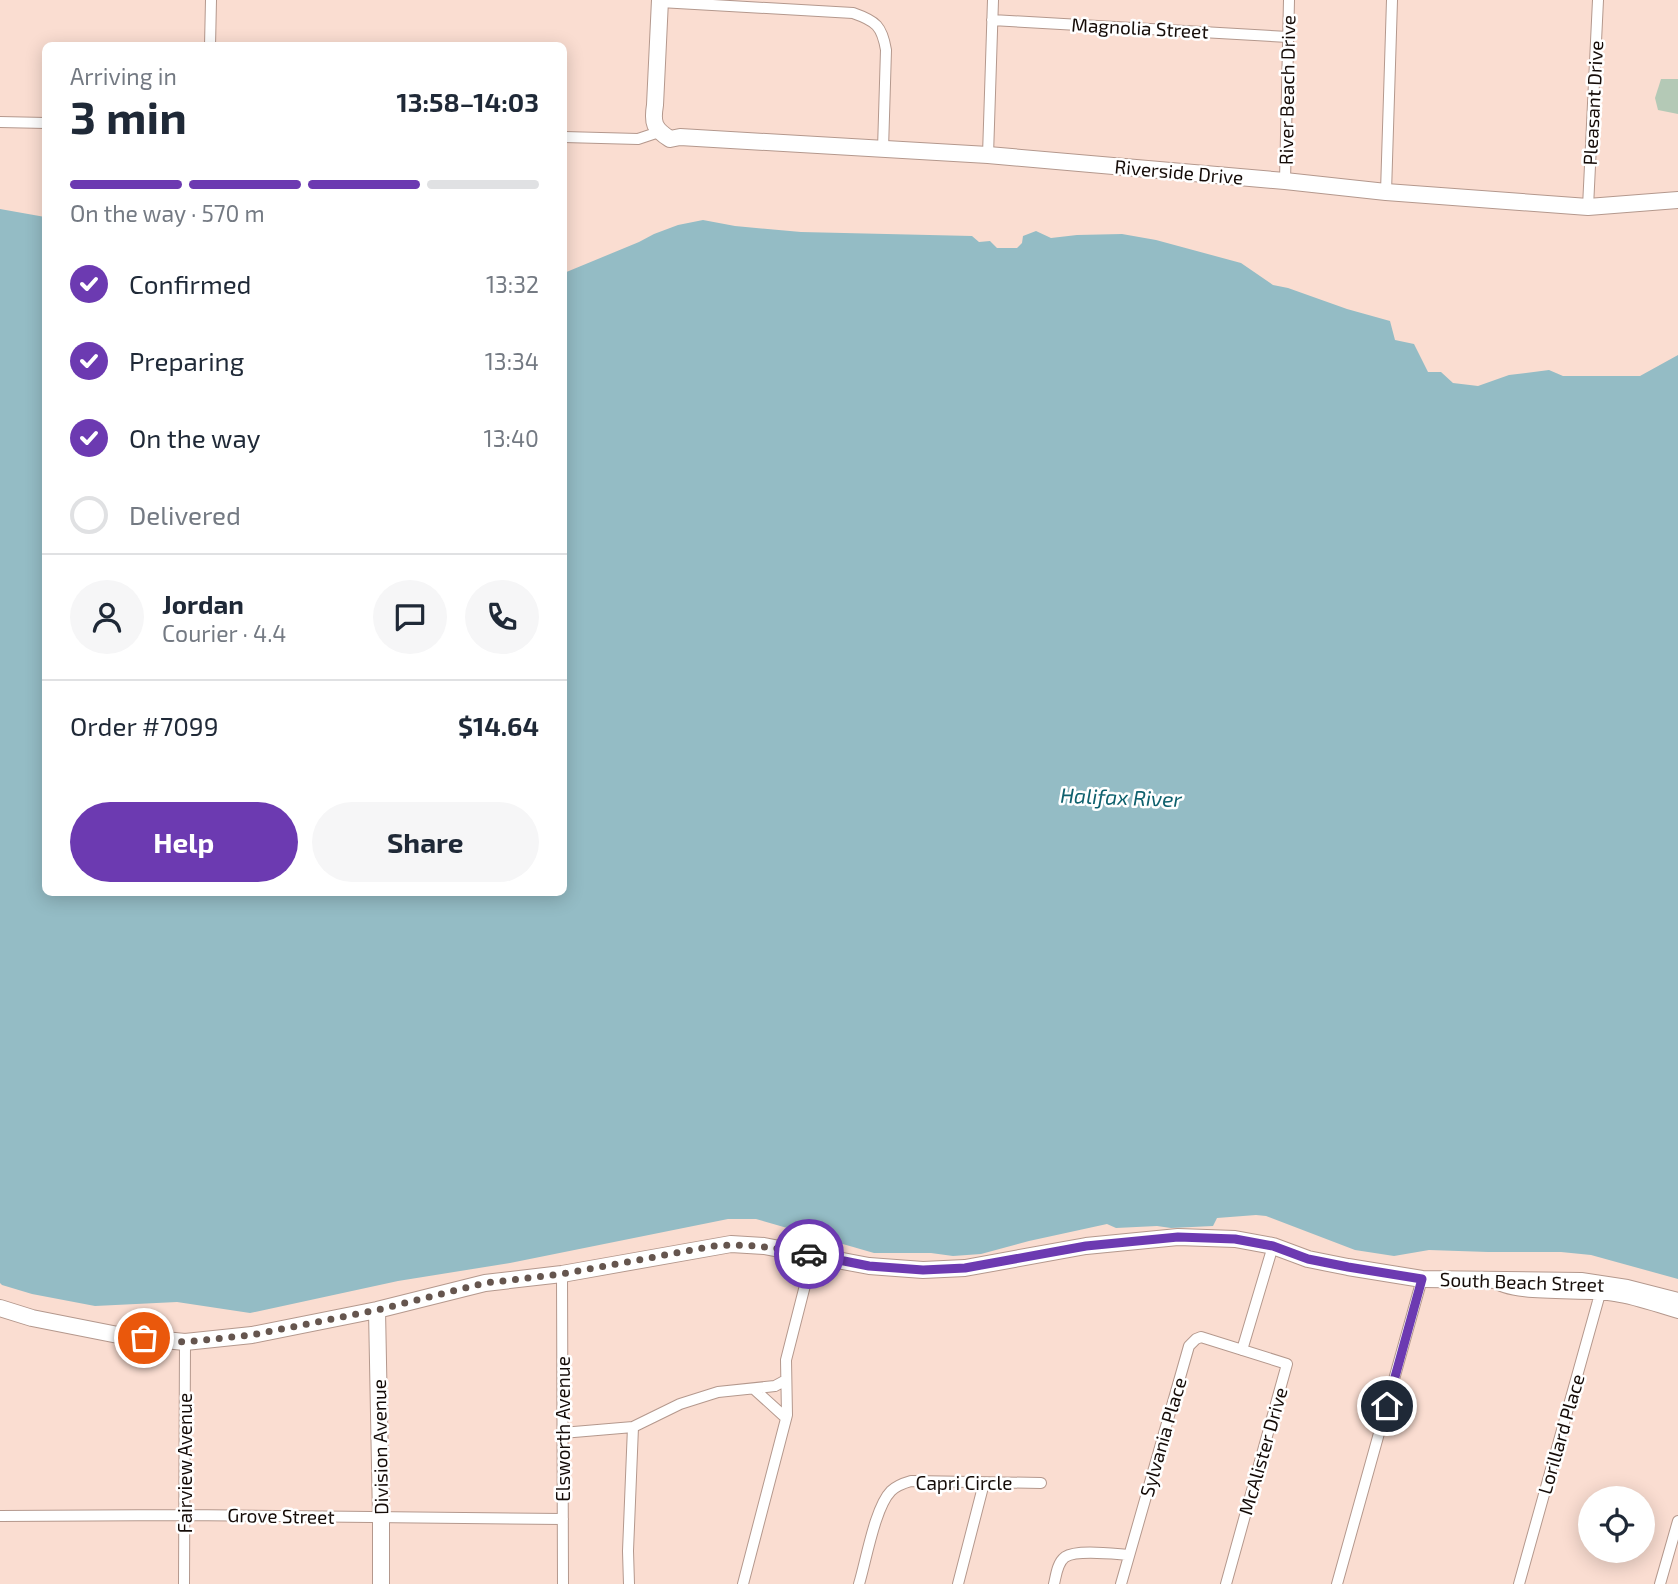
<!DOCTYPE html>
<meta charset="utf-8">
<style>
body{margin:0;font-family:"Exo 2",sans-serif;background:#f6f6f7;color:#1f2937;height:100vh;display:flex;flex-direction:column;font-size:26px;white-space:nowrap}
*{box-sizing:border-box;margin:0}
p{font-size:23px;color:#747a83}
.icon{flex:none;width:38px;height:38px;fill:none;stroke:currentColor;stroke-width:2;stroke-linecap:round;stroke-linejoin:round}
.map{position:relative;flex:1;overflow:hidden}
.sheet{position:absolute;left:42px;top:42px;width:525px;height:854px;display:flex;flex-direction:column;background:#fff;border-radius:10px;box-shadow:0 4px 18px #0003}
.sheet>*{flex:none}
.buttons{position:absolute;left:1578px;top:1486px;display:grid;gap:14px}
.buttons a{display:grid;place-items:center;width:77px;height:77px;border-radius:50%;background:#fff;box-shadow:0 4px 18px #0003;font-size:35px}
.pin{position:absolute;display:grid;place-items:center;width:60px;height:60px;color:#fff;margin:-30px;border:4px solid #fff;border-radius:50%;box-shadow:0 2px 7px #0007}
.courier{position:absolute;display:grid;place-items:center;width:70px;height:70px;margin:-35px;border:5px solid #6c3ab1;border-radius:50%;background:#fff;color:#222;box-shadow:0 2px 9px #0007}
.overview em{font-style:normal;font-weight:700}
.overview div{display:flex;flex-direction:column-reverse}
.overview{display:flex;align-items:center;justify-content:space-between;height:119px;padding:0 28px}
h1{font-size:46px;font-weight:700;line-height:52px}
.bar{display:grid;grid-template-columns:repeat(4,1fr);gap:10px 7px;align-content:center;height:84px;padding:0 28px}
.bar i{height:9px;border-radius:5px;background:#e0e1e3}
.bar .active{background:#6c3ab1}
.bar p{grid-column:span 4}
.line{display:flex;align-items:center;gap:18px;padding:0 28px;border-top:2px solid #e0e1e3}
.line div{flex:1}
.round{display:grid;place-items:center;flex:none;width:74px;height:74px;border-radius:37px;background:#f6f6f7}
ol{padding:0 28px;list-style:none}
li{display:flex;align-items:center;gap:21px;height:77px}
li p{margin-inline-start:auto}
li .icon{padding:7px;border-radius:50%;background:#6c3ab1;color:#fff;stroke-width:4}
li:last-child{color:#747a83}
li i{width:38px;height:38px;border:4px solid #e0e1e3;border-radius:50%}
.cta{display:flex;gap:14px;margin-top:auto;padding:14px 28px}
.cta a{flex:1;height:80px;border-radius:42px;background:#6c3ab1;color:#fff;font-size:28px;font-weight:700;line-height:80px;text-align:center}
.cta a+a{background:#f6f6f7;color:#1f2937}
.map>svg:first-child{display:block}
.green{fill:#b4c9b6}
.water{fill:#94bcc5}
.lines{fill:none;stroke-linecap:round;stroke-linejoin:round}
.street-casing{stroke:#b4988d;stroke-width:12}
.secondary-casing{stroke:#b4988d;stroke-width:18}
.street{stroke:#fff;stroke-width:10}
.secondary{stroke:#fff;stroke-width:16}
.done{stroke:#65554e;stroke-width:7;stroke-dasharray:0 12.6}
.route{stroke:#6c3ab1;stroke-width:9}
.labels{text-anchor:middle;stroke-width:5;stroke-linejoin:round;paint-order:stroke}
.street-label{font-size:19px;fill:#150c08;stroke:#fff}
.water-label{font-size:21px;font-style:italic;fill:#0e606d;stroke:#fff}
</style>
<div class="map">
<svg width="1678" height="1584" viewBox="0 0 1678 1584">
<rect width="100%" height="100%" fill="#faddd1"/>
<path class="green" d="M1661,79H1678V114L1658,110L1655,98Z"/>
<path class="water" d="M0,209L45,217L46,892H564V273L639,242L654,234L678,225L703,220L735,226L801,232L972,236L979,242L990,241L997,248H1017L1022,243L1023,236L1036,231L1051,238L1077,235L1122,234L1156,240L1241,263L1273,285L1288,288L1347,309L1390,321L1395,340L1414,344L1428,372H1441L1453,383L1478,386L1509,375L1549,370L1563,376H1640L1678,355V1279L1591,1255L1561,1252H1488L1429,1250L1394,1256L1355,1250L1266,1216L1256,1215L1217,1218L1213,1226L1171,1228L1157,1226L1116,1228L1107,1224L1029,1241L981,1254L953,1256L931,1253H874L756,1219H728L510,1263L398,1281L250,1313L177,1302L95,1306L32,1294L2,1285L0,1283Z"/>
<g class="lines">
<defs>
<path id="street" d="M660,2L853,13C876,21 882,26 886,50L883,149
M992,20L1288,37
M210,46L211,0
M0,122L46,123
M564,137L638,139L659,132
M988,155L993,0
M1285,181L1289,0
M1386,192L1392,0
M1588,207L1598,0
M562,1274L563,1584
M1492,1281C1514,1299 1584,1290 1615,1296C1636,1299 1657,1307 1678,1313
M1242,1350L1273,1246
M754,1389L786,1418
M562,1433L633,1427L680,1404L718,1392L775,1386L786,1380
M0,1516L184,1515L563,1519
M184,1584L185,1342
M629,1584L628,1551L633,1427
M743,1584L787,1415L786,1360L813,1254
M859,1584C866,1561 875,1507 891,1491C896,1486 904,1483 911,1481L1041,1483
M958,1584L984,1483
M1054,1584C1056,1576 1057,1563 1065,1557C1077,1549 1114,1554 1129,1555
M1121,1584L1189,1346L1196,1339L1201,1337L1287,1364L1226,1584
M1337,1584L1422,1279
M1519,1584L1603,1283
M1660,1584L1678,1521"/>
<path id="secondary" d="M660,0L655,105C652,123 654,129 670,139L680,137L988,155L1285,181L1386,192L1588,207L1678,200
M0,1308L32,1318L123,1336L185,1342L252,1335L377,1310L485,1283L562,1274L731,1244L764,1246L869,1266L923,1270L965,1268L1086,1246L1178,1237L1235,1239L1273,1246L1308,1259L1348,1267L1422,1279L1581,1281L1627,1288L1678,1301
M377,1310L381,1518V1584"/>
</defs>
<use href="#street" class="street-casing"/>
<use href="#secondary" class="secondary-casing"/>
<use href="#street" class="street"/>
<use href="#secondary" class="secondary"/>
</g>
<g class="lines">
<path class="done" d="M144,1338L185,1342L252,1335L377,1310L485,1283L562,1274L714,1246C746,1243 777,1248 809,1254"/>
<path class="route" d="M809,1254L869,1266L923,1270L965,1268L1086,1246L1178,1237L1235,1239L1273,1246L1308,1259L1348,1267L1422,1279L1387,1406"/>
</g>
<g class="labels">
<g class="street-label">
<text transform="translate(1140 28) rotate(3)" y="7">Magnolia Street</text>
<text transform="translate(1287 90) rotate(-89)" y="7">River Beach Drive</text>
<text transform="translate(1593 103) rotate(-87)" y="7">Pleasant Drive</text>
<text transform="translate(1179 172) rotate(5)" y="7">Riverside Drive</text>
<text transform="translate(1522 1282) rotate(2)" y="7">South Beach Street</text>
<text transform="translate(563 1429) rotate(-90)" y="7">Elsworth Avenue</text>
<text transform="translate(1561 1434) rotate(-74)" y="7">Lorillard Place</text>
<text transform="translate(1163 1437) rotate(-74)" y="7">Sylvania Place</text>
<text transform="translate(380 1447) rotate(-91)" y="7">Division Avenue</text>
<text transform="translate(1263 1451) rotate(-74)" y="7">McAlister Drive</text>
<text transform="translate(185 1463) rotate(-90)" y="7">Fairview Avenue</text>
<text x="964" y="1490">Capri Circle</text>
<text transform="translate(281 1516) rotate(1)" y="7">Grove Street</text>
</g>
<g class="water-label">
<text transform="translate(1121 798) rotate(2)" y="7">Halifax River</text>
</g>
</g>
</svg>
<div class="buttons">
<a><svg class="icon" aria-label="locate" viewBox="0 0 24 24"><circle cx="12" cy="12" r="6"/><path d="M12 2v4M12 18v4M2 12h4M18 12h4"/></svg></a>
</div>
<div class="pin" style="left:144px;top:1338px;background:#ea580c"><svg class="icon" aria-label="bag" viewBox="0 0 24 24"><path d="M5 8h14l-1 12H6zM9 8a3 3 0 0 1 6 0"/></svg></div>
<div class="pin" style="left:1387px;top:1406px;background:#1f2937"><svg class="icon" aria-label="home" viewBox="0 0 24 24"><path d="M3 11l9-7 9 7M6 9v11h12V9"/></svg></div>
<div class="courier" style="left:809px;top:1254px"><svg class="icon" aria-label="car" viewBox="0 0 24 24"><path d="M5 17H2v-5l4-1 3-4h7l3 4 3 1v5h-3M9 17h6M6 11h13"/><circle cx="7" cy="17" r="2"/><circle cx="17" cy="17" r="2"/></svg></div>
<section class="sheet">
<div class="overview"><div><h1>3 min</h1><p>Arriving in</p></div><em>13:58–14:03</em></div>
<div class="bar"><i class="active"></i><i class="active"></i><i class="active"></i><i></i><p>On the way · 570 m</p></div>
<ol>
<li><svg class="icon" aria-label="check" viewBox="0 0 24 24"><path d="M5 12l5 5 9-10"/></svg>Confirmed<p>13:32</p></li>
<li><svg class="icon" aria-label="check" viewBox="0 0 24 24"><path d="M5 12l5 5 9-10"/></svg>Preparing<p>13:34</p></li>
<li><svg class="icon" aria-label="check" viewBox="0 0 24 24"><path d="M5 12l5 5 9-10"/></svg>On the way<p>13:40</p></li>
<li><i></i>Delivered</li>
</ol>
<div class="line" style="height:126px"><a class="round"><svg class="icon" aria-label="person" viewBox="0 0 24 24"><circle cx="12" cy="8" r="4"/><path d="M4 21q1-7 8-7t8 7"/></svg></a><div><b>Jordan</b><p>Courier · 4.4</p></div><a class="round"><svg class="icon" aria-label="chat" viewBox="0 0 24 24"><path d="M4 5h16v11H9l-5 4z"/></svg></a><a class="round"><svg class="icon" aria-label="phone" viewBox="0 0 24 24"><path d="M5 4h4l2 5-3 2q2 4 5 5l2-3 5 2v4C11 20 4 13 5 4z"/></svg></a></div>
<div class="line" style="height:91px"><div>Order #7099</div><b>$14.64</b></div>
<div class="cta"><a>Help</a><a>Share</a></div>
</section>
</div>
